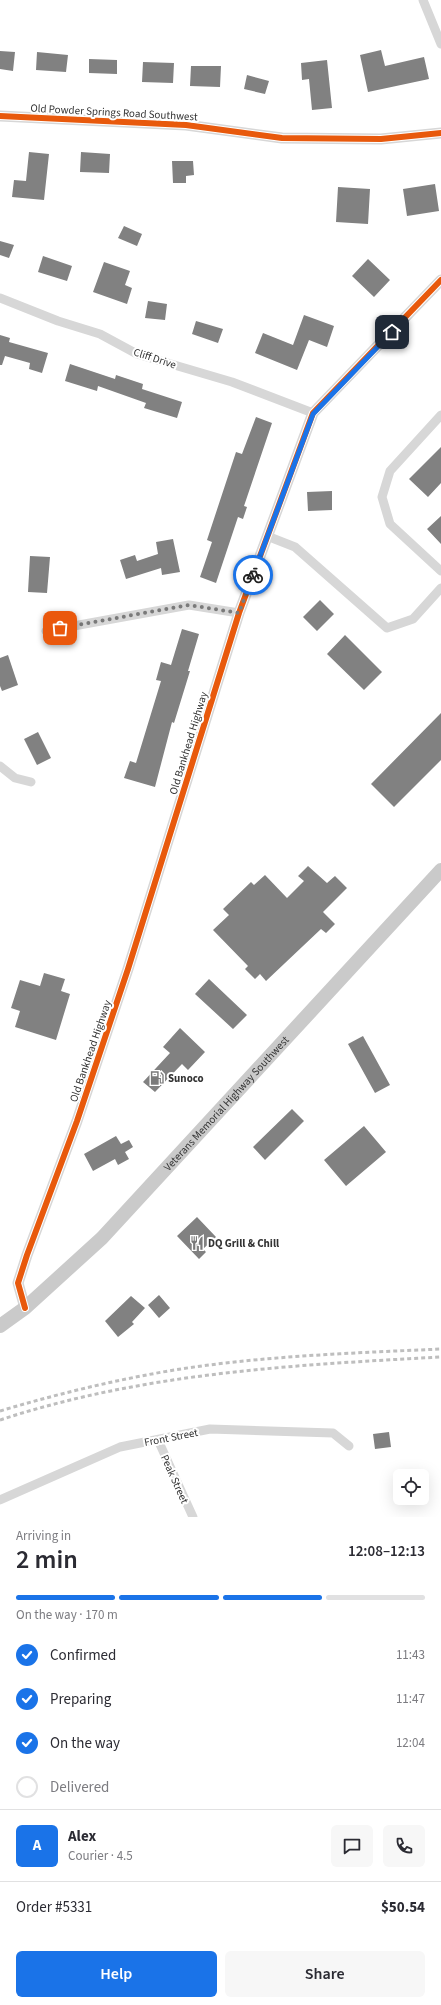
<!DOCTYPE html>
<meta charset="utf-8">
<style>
body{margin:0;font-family:"Source Sans 3",sans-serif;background:#f7f7f7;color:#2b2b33;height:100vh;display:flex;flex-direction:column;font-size:15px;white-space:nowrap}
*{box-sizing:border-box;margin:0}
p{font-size:13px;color:#7c7c81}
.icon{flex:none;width:22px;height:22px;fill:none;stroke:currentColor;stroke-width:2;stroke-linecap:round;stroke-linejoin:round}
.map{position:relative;height:1517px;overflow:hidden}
.panel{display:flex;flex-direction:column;background:#fff;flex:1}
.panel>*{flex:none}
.buttons{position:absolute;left:393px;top:1469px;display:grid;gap:8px}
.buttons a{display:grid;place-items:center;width:36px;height:36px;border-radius:6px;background:#fff;box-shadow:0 4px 16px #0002;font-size:20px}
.pin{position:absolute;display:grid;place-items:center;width:34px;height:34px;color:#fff;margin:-17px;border-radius:8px;box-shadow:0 2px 6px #0006}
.courier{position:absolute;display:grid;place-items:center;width:40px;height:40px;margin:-20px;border:3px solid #1a73e8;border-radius:50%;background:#fff;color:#222;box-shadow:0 1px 5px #0007}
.head em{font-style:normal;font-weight:600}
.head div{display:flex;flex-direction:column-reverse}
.head{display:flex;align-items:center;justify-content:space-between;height:68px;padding:0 16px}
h1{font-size:26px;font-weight:600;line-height:30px}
.bar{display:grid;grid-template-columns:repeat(4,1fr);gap:6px 4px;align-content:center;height:48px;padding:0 16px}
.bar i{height:5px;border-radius:3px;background:#e1e1e2}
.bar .on{background:#1a73e8}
.bar p{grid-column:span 4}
.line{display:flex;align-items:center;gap:10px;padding:0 16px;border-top:1px solid #e1e1e2}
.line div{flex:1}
.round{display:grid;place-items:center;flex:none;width:42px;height:42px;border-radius:6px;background:#f7f7f7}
ol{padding:0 16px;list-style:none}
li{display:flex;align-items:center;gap:12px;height:44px}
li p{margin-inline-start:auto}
li .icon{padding:4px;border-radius:50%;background:#1a73e8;color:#fff;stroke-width:4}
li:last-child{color:#7c7c81}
li i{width:22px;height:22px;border:2px solid #e1e1e2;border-radius:50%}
.action{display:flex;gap:8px;margin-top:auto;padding:8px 16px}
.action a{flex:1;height:46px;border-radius:6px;background:#1a73e8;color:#fff;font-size:16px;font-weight:600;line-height:46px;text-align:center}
.action a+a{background:#f7f7f7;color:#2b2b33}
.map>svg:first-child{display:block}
.building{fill:#818181}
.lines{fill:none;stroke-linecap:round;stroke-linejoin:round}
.minor{stroke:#d7d7d7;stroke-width:9}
.tertiary{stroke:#d7d7d7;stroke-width:11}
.primary{stroke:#cacaca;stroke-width:14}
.rail{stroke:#bebebe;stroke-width:3;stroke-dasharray:4 3;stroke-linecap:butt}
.cycleway-casing{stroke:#fff;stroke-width:8}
.cycleway{stroke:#e8590c;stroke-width:6}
.done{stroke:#7a7a7a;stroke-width:4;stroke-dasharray:0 7.2}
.route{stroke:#1a73e8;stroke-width:5}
.labels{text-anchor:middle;stroke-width:4;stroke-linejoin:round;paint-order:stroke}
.street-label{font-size:11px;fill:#333;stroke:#fff}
.poi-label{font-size:11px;font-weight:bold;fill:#333;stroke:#fff;text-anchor:start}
</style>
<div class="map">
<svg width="441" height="1517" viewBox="0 0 441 1517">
<rect width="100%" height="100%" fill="#fff"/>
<path class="building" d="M381,50L385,66L424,57L429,79L368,92L360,55Z
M0,51L15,52L13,71L0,69Z
M37,52L68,55L66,72L36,70Z
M89,59L117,60V74L89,73Z
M327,60L332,108L312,110L309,79L302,80L301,63Z
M143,62L174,63L173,83L142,82Z
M191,66H221L220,87L190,86Z
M247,75L269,81L265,94L244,89Z
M29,152L49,154L44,200L12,197L14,180L26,181Z
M81,152L110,154L109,173L80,172Z
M172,161H193L194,175L186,176V183H173Z
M435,184L439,211L407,216L403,189Z
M338,187L370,189L368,224L336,222Z
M124,226L142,234L137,246L118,238Z
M0,241L14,245L9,258L0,255Z
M43,256L72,266L67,281L38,272Z
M368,259L390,280L374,297L352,276Z
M104,262L130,271L125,285L132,288L127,304L93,292Z
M148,301L167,304L165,320L145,318Z
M304,315L334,326L327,347L309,340L297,370L255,353L263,333L293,345Z
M196,321L223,329L218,343L192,334Z
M0,335L10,338L9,342L48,353L42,373L29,369L30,363L5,356L2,365H0Z
M70,364L115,379L116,375L143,384L142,389L182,402L177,418L144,408L146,403L98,386L97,391L65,381Z
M256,417L272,423L244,506L247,507L243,519L238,517L216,583L200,577L212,542L207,540L236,452L242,454Z
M441,447V483L428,497L409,479Z
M332,491V510L308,511L307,492Z
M441,516V544L427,529Z
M173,539L180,572L162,575L161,568L126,579L120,560L135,555L137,561L158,554L156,542Z
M30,556L50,557L47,593L28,592Z
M320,600L334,614L317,631L303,617Z
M182,629L199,634L188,671H190L174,723L172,722L155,787L124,778L130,761L136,763L161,681L156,680L161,662L171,665Z
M345,635L382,672L364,690L327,654Z
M8,655L18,685L2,691L0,686V658Z
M441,713V760L394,807L371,784Z
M38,732L51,758L37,765L24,739Z
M308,866L327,883L335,876L347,888L323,912L335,924L326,933L321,929L266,981L260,974L255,979L245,969L248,966L213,930L229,915L223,909L251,882L254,885L265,875L287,898L304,881L298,876Z
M44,973L65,979L61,991L70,994L56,1040L15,1027L20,1011L11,1008L20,980L40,986Z
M209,979L247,1015L233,1029L195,994Z
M180,1028L205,1052L188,1070L182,1064L155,1092L143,1082L170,1053L163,1047Z
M363,1036L390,1085L375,1093L348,1044Z
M292,1109L304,1121L265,1160L253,1147Z
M364,1126L386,1152L346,1186L324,1160Z
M116,1136L121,1144L129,1140L133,1147L125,1152L129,1159L118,1165L115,1159L93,1171L84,1154Z
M197,1217L216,1237L203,1249L206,1252L199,1259L177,1236Z
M159,1295L170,1308L159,1318L148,1305Z
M131,1296L145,1308L132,1322L134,1324L118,1337L105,1321Z
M389,1432L391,1447L375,1449L373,1434Z"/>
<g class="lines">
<path class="minor" d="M423,0L441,44
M0,298L58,321L100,334L137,354L232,382L313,413
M441,415L390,471L382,497L390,524L441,571
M267,536L295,547L387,628L413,619L441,588
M46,631L189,605L239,613
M0,766L15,778L31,782
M158,1440L193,1517
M0,1500L120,1447L210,1429L333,1433L349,1446"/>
<path class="tertiary" d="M0,116L186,125L282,138L381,139L441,133
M25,1308L18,1283L27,1255L77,1121L128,969L239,613L313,413L441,280"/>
<path class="primary" id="s1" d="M0,1326L25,1308L102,1238L441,870"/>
<path class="rail" d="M0,1411C57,1394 115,1380 174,1370C262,1356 352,1353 441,1349
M0,1420C143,1373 292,1365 441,1357"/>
<defs>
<path id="cycleway" d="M0,116L186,125L282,138L381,139L441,133
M25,1308L18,1283L27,1255L77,1121L128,969L239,613L313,413L441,280"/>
</defs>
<use href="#cycleway" class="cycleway-casing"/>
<use href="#cycleway" class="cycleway"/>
</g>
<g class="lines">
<path class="done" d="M60,628L189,605L239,613L253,575"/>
<path class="route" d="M253,575L313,414L392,332"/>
</g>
<defs>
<symbol id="fuel-bare" viewBox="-9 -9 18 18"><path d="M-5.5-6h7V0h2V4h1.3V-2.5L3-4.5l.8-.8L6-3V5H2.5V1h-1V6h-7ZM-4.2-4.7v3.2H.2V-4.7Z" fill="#7a7a7a" stroke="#fff" stroke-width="2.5" paint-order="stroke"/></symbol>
<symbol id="restaurant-bare" viewBox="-9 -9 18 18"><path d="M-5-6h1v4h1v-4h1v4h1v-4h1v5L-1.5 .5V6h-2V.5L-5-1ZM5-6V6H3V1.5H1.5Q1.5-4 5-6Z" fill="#7a7a7a" stroke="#fff" stroke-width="2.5" paint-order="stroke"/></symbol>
</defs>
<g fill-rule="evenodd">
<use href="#fuel-bare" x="147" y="1068" width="20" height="20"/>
<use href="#restaurant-bare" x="187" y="1233" width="20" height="20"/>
</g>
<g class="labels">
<g class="street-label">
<text transform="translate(114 112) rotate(3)" y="4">Old Powder Springs Road Southwest</text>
<text transform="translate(155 358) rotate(18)" y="4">Cliff Drive</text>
<text transform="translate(188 743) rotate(-73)" y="4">Old Bankhead Highway</text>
<text transform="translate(90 1051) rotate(-71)" y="4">Old Bankhead Highway</text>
<text dy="4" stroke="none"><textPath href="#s1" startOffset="318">Veterans Memorial Highway Southwest</textPath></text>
<text transform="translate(171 1437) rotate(-11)" y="4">Front Street</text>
<text transform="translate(175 1479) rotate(66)" y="4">Peak Street</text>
</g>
<g class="poi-label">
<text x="168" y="1082">Sunoco</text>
<text x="208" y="1247">DQ Grill &amp; Chill</text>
</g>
</g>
</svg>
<div class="buttons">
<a><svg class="icon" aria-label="locate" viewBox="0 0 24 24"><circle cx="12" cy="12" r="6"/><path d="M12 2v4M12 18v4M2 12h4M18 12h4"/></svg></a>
</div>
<div class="pin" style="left:60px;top:628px;background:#ea580c"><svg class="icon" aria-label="bag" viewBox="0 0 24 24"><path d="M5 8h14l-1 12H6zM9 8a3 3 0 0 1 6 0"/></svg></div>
<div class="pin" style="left:392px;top:332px;background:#1f2937"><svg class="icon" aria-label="home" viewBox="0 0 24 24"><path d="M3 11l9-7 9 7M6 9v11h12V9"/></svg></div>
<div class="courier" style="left:253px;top:575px"><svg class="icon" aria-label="bike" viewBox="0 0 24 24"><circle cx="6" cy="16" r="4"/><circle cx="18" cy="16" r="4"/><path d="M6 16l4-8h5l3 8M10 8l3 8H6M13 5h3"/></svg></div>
</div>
<section class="panel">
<div class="head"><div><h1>2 min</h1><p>Arriving in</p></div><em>12:08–12:13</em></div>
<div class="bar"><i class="on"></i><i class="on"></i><i class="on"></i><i></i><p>On the way · 170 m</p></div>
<ol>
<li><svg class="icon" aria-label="check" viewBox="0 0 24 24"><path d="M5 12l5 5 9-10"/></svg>Confirmed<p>11:43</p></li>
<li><svg class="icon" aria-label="check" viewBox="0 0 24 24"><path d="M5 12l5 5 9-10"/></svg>Preparing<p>11:47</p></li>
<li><svg class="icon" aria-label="check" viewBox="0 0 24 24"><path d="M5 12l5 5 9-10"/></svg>On the way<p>12:04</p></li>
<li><i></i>Delivered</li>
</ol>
<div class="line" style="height:72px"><b class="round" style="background:#1a73e8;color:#fff">A</b><div><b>Alex</b><p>Courier · 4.5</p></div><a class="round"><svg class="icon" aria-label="chat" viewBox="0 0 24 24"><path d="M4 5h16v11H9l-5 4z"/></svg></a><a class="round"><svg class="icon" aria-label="phone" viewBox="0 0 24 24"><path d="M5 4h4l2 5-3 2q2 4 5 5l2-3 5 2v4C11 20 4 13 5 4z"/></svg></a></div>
<div class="line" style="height:52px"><div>Order #5331</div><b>$50.54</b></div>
<div class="action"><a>Help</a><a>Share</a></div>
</section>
